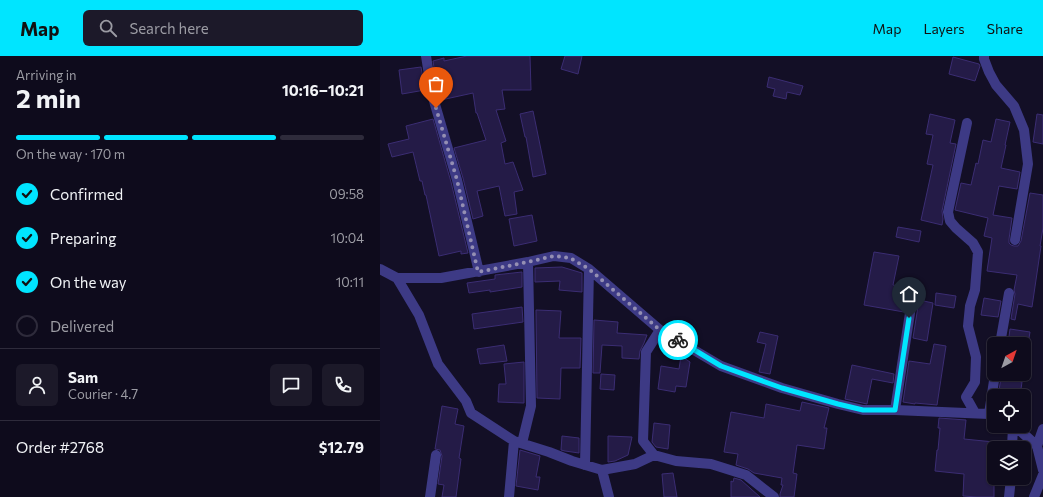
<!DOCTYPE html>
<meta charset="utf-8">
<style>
body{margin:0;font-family:Commissioner,sans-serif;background:#1c1929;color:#f1f3f6;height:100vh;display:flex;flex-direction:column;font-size:15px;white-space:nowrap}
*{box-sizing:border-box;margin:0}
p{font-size:13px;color:#9b9ba3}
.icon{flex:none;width:22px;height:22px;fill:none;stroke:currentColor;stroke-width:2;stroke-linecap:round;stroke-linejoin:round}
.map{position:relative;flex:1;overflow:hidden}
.sheet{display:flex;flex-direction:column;background:#0e0b1c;width:380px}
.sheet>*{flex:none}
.needle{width:26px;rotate:40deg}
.tools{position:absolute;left:607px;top:281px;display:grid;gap:8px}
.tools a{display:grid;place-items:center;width:44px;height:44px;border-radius:6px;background:#0e0b1c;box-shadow:0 1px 3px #0004,0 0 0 1px #2e2b3b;font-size:20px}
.pin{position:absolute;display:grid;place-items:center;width:34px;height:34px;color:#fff;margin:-41px -17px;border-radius:50% 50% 50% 0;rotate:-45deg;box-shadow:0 0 4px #0007}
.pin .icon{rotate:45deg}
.courier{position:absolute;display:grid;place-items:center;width:40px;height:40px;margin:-20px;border:3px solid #00e5ff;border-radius:50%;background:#fff;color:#222;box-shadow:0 1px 5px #0007}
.headline em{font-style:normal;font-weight:700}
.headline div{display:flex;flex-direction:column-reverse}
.headline{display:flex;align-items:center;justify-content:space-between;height:68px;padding:0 16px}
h1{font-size:26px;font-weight:700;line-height:30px}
.bar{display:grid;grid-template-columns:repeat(4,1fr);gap:6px 4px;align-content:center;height:48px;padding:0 16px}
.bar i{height:5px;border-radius:3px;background:#2e2b3b}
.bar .on{background:#00e5ff}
.bar p{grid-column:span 4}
.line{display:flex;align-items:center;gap:10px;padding:0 16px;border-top:1px solid #2e2b3b}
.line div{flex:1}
.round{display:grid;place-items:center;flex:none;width:42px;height:42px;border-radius:6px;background:#1c1929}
ol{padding:0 16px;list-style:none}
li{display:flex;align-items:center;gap:12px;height:44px}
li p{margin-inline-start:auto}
li .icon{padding:4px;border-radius:50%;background:#00e5ff;color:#111;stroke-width:4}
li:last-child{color:#9b9ba3}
li i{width:22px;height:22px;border:2px solid #2e2b3b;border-radius:50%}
header{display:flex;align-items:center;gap:24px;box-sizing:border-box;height:56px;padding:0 20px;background:#00e5ff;color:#111}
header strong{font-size:19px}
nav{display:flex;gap:22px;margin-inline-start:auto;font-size:14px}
.search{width:280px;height:36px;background:#1c1929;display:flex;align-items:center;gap:10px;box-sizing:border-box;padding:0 14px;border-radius:6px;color:#9b9ba3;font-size:15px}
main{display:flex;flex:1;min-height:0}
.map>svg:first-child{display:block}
.building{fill:#241b47;stroke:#3b2d73}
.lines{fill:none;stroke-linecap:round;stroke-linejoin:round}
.street{stroke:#3d3a85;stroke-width:10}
.done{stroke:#948fb3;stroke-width:4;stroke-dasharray:0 7.2}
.route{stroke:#00e5ff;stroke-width:5}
</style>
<header>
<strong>Map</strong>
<div class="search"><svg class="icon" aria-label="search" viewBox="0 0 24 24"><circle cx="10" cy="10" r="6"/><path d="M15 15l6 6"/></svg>Search here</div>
<nav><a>Map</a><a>Layers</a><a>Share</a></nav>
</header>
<main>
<section class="sheet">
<div class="headline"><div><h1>2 min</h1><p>Arriving in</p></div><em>10:16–10:21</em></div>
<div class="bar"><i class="on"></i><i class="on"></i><i class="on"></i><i></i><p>On the way · 170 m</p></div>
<ol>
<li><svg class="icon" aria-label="check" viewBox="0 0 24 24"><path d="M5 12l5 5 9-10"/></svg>Confirmed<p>09:58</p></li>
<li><svg class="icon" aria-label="check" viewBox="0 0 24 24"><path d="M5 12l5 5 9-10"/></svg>Preparing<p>10:04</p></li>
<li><svg class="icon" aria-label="check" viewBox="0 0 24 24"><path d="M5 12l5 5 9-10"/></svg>On the way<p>10:11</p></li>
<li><i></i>Delivered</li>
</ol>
<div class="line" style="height:72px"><a class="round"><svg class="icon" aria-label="person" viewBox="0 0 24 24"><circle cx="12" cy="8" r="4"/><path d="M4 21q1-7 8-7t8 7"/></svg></a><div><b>Sam</b><p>Courier · 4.7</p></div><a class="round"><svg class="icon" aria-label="chat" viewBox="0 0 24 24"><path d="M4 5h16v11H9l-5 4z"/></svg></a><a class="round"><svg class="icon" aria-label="phone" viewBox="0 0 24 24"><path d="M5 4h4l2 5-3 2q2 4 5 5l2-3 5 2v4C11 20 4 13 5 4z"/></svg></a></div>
<div class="line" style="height:52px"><div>Order #2768</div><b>$12.79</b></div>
</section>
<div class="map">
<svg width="663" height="441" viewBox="0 0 663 441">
<rect width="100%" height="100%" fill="#130f26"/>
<path class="building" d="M87,0H150L151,34H122L125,53L116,54L126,85L121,87L125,108L133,106L143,134L134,136L137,158L125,160L119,130L97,135L103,160L93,163L83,122L74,92L106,84L97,57H96L93,37L61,44L58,37L53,5L64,2V5Z
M185,0H202L198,18L181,13Z
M573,1L599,8L600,10L595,25L569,18Z
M41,11L45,34L22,38L19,14Z
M389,21L423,30L420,39L407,36L406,43L393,40L395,33L387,31Z
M153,55L166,118L153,121L146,81H145L140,58Z
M550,58L575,64L570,87L576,88L562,155L563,163L562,169L541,164L553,109L547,108L553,79L546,78Z
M657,58L663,59V88L653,86Z
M53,63L71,126L88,197L81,198V195L59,200L46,139H45L42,125H40L33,96L12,101L8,88L29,83L26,70Z
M616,63L630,66L625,89H626L621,112L640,116L637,133L619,130L613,159L632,162L629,183V187L631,189L634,190H638L641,185L650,137L663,139V172L660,190H661L652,251L638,248L635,264L631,263L635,238L634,234L637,219L607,215L612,182L604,180L608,162L575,154L581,127L591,129L596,107L598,108L603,84L611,86Z
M152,159L157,185L134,190L129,163Z
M518,171L541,175L539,186L516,181Z
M494,196L519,200L513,229L527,232L524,256L484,249Z
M182,211L202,217V236L179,234L180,225L155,226V212Z
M142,216V231L110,236V234L89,237L87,227L115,223V219Z
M556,237L576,240L574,252L555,249Z
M604,242L621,245L618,261L601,259Z
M539,244L553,247L547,285L533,282Z
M142,251L143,266L94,273L92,258Z
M156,254L181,255L179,282H201L200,312H181L180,343L157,342Z
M214,264L238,266L237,277L267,279L264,287L260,295L259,303L242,302V290L222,289L220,317H213Z
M630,273L650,276L648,288H628Z
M380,276L398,280L390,318L379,316L386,288L377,286Z
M554,288L566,290L557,349L535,347V348L523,346L529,305L550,308Z
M124,289L127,305L100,308L97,293Z
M301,300L310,306L306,331L296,330L295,336L278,333L281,310L299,313Z
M144,306V347L118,346L119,328H126L124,308Z
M472,309L514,318L513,327L492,323L487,348L465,343Z
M221,318L235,319L234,334L220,333Z
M621,322L642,326L640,340H618Z
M422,346L449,352L444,372H447L444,393L417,389L413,417L417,418L414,441H400V438L403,429H401L402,422L374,417L368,413L356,409L358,398L344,396L351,356L384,362L386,348L420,355Z
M62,350L78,353L75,368L84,370L79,402L81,403L76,441H62L64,429L58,428L62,400L60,394L55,393Z
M559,362L586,364L584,383L614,386V441H597L583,440L584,418L555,415L557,394H558L560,372H558Z
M274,367L290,369L288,393L276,391L272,386Z
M182,380L199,382V397L185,395L181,394Z
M228,380L252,381L248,399L235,405L228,406Z
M140,394L160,400L156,421H160L158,434L136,430Z
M293,417L297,441H284L282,418Z
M354,422L361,424L380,441H351V425L353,426Z"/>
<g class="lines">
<path class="street" d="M46,0L52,38L77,124L99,216
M604,0V3L609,16L616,29L634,50L644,74L648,108L635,184
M587,67L568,156L570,165L576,172L593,187L598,196L595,234L590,250L588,270L596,301L595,326L586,341L595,357
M0,213L17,222H61L148,206L174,200L191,202L209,213L280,274L341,310L402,332L458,348L483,354H515L609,358L614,360
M17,222L39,259L58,308L86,345L91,357L134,385L169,396L192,405L222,414L255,408L274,399
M280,274L266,296L263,385L274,399L296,405L331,408L366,419L394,441
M620,288L629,237
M515,354L534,231
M609,358L615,318
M635,370L657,390L663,414
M142,387L151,350L148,206
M657,390L663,373
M632,392L633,370
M205,409L209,213
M222,414L229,441
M50,441L56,399
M129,441L134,385
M629,441L631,422
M654,441L663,419"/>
</g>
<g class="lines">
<path class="done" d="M56,52L77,124L98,216L148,206L174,200L190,202L209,213L280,274L298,284"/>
<path class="route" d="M298,284L341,310L402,332L458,348L483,354H515L529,262"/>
</g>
</svg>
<div class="tools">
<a><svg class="needle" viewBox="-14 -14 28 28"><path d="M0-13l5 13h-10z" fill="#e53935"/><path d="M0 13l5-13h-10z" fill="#9b9ba3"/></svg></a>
<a><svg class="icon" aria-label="locate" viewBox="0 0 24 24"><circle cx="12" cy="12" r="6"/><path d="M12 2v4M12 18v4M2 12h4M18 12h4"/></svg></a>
<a><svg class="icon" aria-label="layers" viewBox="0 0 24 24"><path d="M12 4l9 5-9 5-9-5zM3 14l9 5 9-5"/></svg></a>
</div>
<div class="pin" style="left:56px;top:52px;background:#ea580c"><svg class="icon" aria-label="bag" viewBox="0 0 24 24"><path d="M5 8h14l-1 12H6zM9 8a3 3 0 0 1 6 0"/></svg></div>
<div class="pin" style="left:529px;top:262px;background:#1f2937"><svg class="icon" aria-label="home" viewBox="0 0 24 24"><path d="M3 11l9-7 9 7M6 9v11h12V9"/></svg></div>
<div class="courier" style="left:298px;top:284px"><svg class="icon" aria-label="bike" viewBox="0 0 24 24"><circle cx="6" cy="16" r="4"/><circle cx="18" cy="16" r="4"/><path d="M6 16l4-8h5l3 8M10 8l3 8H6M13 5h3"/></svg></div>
</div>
</main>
